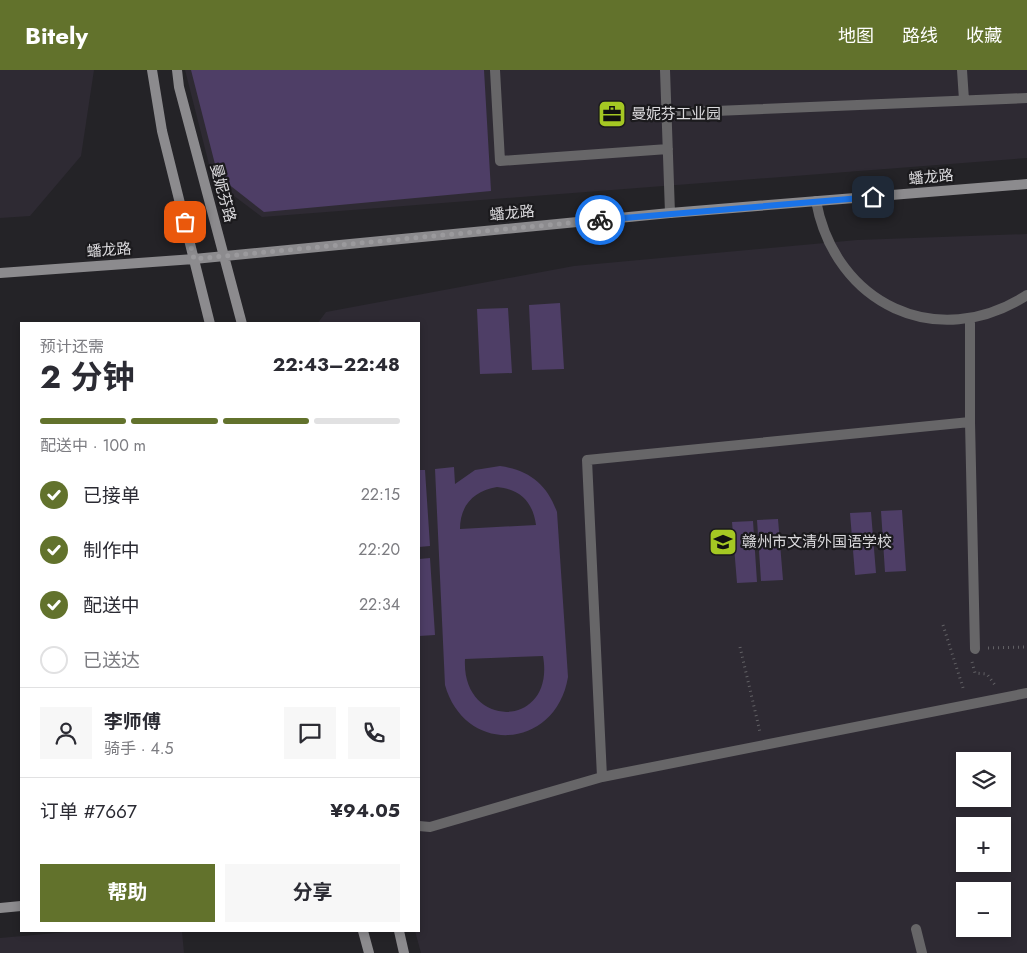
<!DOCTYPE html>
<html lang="zh">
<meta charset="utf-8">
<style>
body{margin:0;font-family:Jost,"Noto Sans SC",sans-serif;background:#f7f7f7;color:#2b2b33;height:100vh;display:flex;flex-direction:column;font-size:19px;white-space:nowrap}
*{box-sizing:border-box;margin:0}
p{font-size:16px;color:#7c7c81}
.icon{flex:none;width:28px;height:28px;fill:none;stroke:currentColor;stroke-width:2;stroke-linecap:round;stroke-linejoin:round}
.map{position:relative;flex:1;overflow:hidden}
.drawer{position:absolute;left:20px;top:252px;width:400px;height:610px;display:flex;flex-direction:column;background:#fff;border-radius:0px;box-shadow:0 2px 8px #0003}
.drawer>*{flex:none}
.controls{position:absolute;left:956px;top:682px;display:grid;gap:10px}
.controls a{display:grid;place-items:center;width:55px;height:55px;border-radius:0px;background:#fff;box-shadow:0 2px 8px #0003;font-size:25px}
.pin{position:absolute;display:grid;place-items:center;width:42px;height:42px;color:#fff;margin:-21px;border-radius:10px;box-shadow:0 2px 8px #0006}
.courier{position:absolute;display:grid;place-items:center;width:50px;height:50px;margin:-25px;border:4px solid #1a73e8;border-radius:50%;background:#fff;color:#222;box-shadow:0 1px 6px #0007}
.head em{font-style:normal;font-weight:700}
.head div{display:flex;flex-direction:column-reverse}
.head{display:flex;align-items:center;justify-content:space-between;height:85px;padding:0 20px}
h1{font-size:32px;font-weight:700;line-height:38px}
.bar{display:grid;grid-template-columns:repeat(4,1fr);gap:8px 5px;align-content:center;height:60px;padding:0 20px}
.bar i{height:6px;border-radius:4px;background:#e1e1e2}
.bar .active{background:#62722c}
.bar p{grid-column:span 4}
.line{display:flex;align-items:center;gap:12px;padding:0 20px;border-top:1px solid #e1e1e2}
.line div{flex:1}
.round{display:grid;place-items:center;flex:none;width:52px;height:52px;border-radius:0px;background:#f7f7f7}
ol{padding:0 20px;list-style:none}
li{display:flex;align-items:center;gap:15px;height:55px}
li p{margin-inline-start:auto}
li .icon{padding:5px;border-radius:50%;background:#62722c;color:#fff;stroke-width:4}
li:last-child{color:#7c7c81}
li i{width:28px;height:28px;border:2px solid #e1e1e2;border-radius:50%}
.cta{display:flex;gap:10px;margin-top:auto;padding:10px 20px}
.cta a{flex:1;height:58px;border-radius:0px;background:#62722c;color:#fff;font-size:20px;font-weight:700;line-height:58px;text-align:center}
.cta a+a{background:#f7f7f7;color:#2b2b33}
header{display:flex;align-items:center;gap:30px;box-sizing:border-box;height:70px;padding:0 25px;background:#62722c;color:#fff}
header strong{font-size:24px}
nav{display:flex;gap:28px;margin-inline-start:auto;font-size:18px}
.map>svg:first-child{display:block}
.built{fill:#2e2a33;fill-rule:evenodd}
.green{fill:#4e3e66;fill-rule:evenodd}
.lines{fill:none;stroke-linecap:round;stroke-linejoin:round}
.path{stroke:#626165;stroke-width:3;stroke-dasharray:1 4;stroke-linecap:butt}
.street{stroke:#676668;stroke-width:10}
.secondary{stroke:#8c8b8e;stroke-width:10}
.done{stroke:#9b9a9d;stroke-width:5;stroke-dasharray:0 9}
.route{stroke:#1a73e8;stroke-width:6}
.labels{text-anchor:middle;stroke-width:4.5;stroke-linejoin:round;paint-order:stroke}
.poi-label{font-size:15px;fill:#dbdadd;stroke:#1b1a1d;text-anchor:start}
.street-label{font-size:15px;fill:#dbdadd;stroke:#1b1a1d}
</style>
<header>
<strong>Bitely</strong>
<nav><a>地图</a><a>路线</a><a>收藏</a></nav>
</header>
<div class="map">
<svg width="1027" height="883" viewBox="0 0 1027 883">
<rect width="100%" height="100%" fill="#242327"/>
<path class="built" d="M0,0H94L81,86L30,146L0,148Z
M185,0H1027V88L262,147L213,110Z
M1027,164V883H421L415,861H419V254H317L326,242L574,196L857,170ZM965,691H1002V729H965ZM965,756H1002V794H965ZM965,821H1002V859H965Z
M78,861H182L184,883H0V868Z"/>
<path class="green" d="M191,0H484L491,121L264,142L218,106Z
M560,233L564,299L532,300L529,235Z
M508,238L512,303L480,304L477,239Z
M500,396C529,400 547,414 557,442L568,607C556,680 465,686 445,615L435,399L454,397L455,414L475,400ZM497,417C520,419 533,432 536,455L460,459C460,436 473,421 497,417ZM543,586C556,659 461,661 465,589Z
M419,400H425L430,476L419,477Z
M902,440L906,501L885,502L881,441Z
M871,442L876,503L855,505L850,443Z
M778,449L783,510L761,511L757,450Z
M753,451L757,512L737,513L732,452Z
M430,488L435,565L419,566V489Z"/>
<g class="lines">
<path class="path" d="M943,555L964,621
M740,577L760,662
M988,578L1027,577
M972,592L975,603L987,604L995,615"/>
<path class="street" d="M495,0L500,91L668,79
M665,0L670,143
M962,0L964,30
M667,43L1027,28
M816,131C835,234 937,283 1027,225
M970,248V352L975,579
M602,707L1027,623
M419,756L430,757L602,707L587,390L970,352
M916,859L922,883"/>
<path class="secondary" d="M152,0L162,61L210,254
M177,0L179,17L242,254
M0,203L194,189L670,143L1027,114
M0,838L21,836
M363,861L369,883
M399,861L404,883"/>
</g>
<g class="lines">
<path class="done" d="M185,152L194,189L600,150"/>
<path class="route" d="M600,150L873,127"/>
</g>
<defs>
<symbol id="office-square" viewBox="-11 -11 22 22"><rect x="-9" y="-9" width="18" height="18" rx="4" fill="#a5c823" stroke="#1b1a1d"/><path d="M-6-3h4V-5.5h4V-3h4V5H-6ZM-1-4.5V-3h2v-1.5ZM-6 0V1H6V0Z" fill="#111"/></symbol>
<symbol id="school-square" viewBox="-11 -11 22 22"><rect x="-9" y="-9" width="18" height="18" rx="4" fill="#a5c823" stroke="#1b1a1d"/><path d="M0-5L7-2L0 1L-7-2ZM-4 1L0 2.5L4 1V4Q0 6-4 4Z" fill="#111"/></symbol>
</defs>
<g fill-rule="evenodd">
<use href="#office-square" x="596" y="28" width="32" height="32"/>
<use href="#school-square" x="707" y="456" width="32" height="32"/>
</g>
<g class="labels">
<g class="poi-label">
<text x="631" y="49">曼妮芬工业园</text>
<text x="742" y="477">赣州市文清外国语学校</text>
</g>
<g class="street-label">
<text transform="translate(931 107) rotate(-5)" y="5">蟠龙路</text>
<text transform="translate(223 123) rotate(75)" y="5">曼妮芬路</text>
<text transform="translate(512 143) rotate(-5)" y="5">蟠龙路</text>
<text transform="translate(109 180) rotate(-4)" y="5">蟠龙路</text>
</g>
</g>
</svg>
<div class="controls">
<a><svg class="icon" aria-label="layers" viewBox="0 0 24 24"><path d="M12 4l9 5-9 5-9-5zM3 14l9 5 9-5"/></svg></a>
<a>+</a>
<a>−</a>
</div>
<div class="pin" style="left:185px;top:152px;background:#ea580c"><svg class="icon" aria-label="bag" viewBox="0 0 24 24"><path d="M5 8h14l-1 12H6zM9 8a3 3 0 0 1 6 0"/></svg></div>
<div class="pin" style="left:873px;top:127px;background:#1f2937"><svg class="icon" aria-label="home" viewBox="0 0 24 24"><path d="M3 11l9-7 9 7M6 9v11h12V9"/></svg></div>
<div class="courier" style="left:600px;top:150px"><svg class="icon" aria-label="bike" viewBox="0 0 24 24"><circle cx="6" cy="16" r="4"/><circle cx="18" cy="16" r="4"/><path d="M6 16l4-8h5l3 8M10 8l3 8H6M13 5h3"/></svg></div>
<section class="drawer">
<div class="head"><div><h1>2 分钟</h1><p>预计还需</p></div><em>22:43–22:48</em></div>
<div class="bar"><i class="active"></i><i class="active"></i><i class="active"></i><i></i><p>配送中 · 100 m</p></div>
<ol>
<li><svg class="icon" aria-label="check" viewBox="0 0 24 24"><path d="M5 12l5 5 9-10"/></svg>已接单<p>22:15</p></li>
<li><svg class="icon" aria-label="check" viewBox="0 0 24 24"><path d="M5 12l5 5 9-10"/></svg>制作中<p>22:20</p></li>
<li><svg class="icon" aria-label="check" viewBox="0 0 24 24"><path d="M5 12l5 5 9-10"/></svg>配送中<p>22:34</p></li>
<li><i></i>已送达</li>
</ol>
<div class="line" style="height:90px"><a class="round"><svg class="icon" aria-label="person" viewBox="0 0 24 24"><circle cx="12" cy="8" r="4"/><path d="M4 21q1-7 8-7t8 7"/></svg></a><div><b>李师傅</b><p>骑手 · 4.5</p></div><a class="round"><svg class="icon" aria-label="chat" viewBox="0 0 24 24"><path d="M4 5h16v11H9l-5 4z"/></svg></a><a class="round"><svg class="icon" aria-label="phone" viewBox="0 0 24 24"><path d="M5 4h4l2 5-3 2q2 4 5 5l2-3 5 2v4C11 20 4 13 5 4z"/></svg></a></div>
<div class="line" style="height:65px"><div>订单 #7667</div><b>¥94.05</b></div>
<div class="cta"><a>帮助</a><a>分享</a></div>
</section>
</div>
